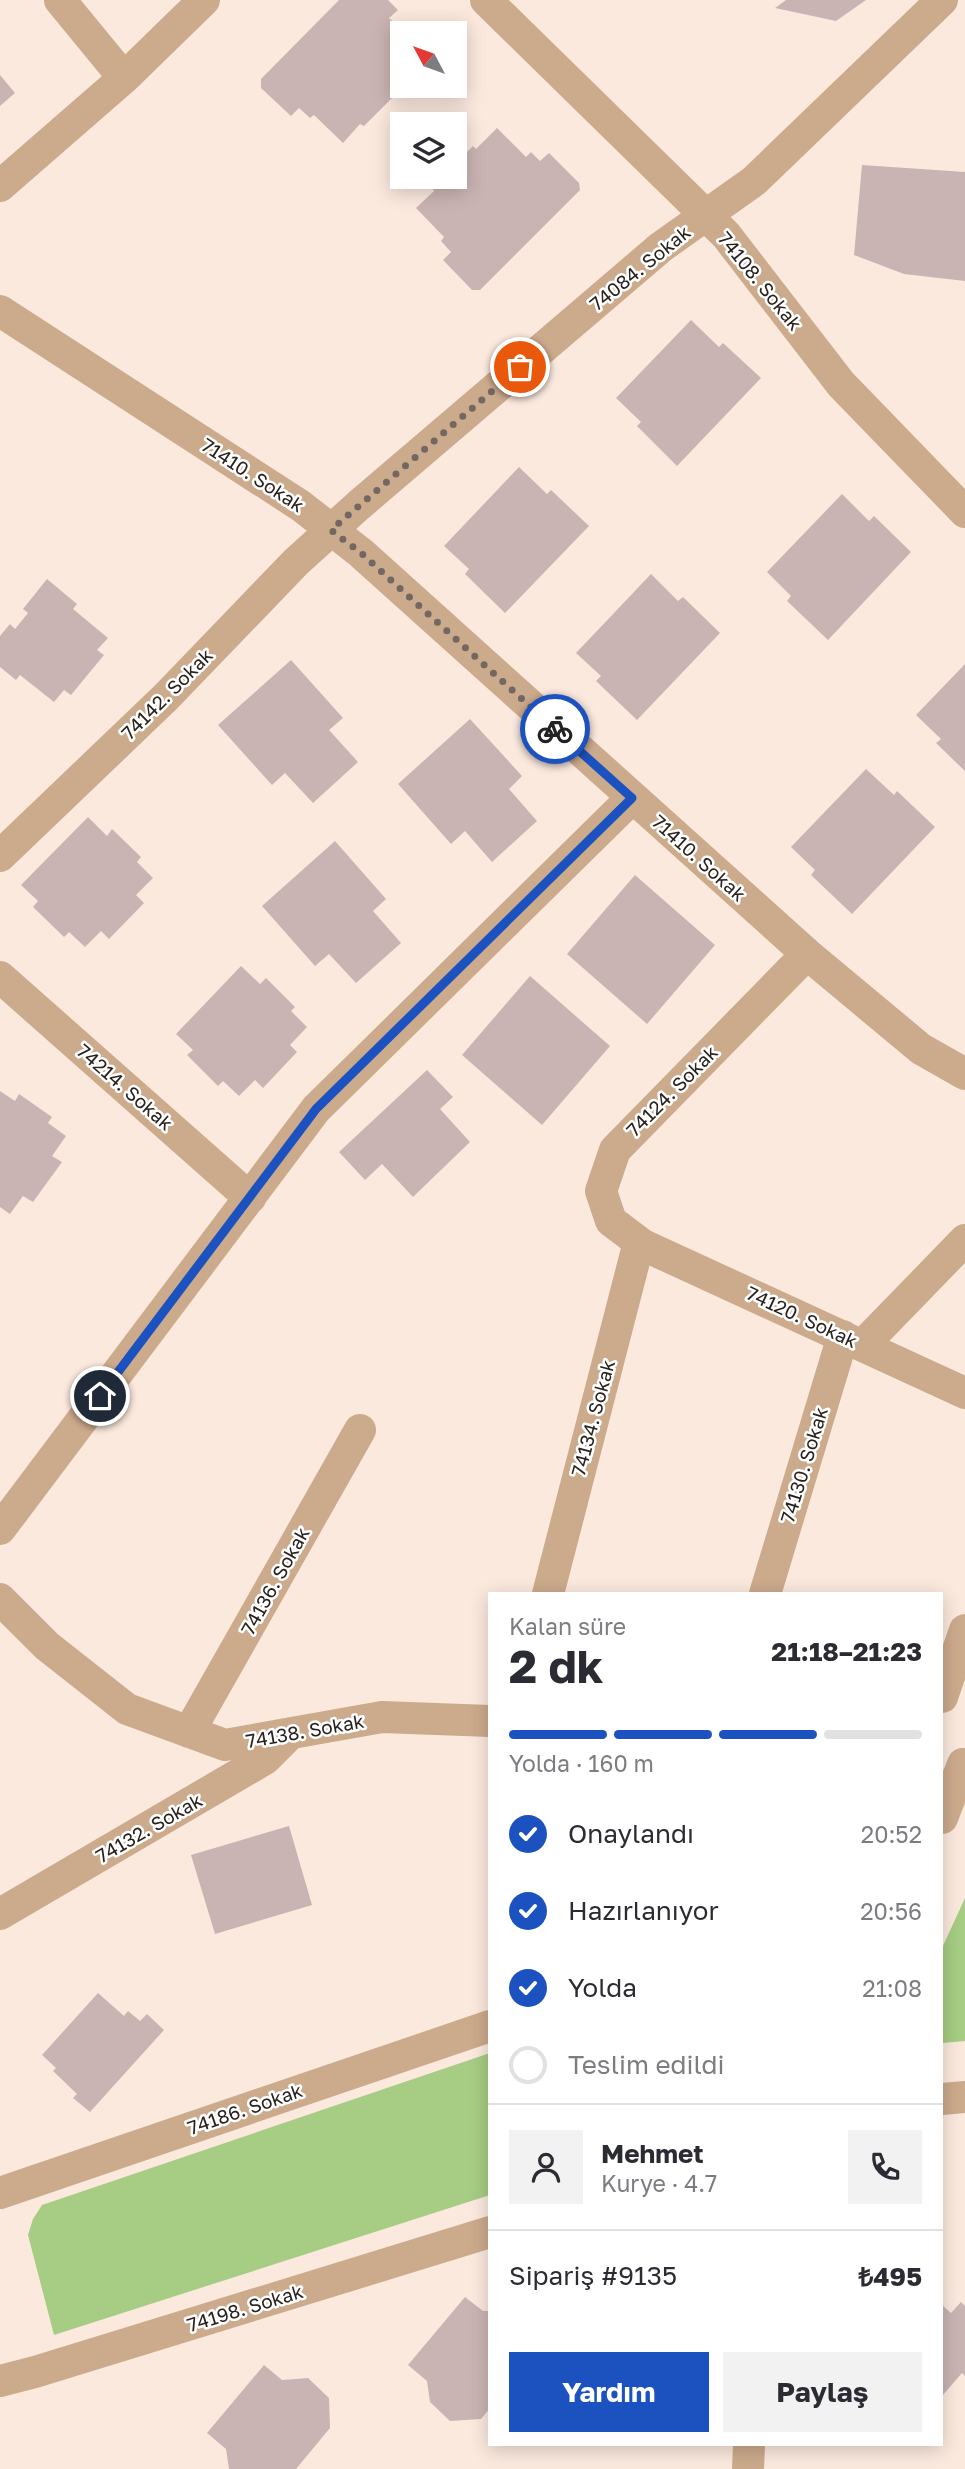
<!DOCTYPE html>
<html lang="tr">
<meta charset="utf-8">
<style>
body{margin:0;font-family:"Golos Text",sans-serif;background:#f2f2f3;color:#2b2b33;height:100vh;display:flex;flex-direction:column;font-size:26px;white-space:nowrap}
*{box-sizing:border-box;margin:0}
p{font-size:23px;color:#7c7c81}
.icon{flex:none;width:38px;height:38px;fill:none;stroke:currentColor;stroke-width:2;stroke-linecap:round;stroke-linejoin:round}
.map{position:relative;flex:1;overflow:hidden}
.panel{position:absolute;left:488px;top:1592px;width:455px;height:854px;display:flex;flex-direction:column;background:#fff;border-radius:0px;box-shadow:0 4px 18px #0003}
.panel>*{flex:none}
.needle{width:46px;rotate:311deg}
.controls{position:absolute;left:390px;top:21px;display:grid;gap:14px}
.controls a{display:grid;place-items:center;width:77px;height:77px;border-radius:0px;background:#fff;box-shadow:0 4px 18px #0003;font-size:35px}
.pin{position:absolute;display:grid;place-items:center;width:60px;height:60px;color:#fff;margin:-30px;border:4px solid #fff;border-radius:50%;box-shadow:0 2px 7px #0007}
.courier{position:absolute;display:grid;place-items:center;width:70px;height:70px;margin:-35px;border:5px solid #1c52bf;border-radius:50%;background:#fff;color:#222;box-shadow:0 2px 9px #0007}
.overview em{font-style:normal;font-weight:700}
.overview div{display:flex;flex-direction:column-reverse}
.overview{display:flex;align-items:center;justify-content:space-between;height:119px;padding:0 21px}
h1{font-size:46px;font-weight:700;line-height:52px}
.bar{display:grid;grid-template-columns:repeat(4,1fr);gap:10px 7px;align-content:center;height:84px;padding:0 21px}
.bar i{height:9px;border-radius:5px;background:#e1e1e2}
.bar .current{background:#1c52bf}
.bar p{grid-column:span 4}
.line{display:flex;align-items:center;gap:18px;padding:0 21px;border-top:2px solid #e1e1e2}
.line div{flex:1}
.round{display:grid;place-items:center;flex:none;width:74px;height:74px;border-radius:0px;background:#f2f2f3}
ol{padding:0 21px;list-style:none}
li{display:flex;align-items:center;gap:21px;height:77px}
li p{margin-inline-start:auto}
li .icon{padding:7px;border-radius:50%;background:#1c52bf;color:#fff;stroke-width:4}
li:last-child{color:#7c7c81}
li i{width:38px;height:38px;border:4px solid #e1e1e2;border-radius:50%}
.cta{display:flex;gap:14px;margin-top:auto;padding:14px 21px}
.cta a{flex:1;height:80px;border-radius:0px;background:#1c52bf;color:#fff;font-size:28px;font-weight:700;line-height:80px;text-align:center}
.cta a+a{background:#f2f2f3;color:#2b2b33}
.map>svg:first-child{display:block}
.green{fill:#a6cd83}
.building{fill:#cab4b3}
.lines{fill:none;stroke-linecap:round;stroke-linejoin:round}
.street{stroke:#ccaa8c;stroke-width:32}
.done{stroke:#726861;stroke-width:7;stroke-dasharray:0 12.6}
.route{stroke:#1c52bf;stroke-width:9}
.labels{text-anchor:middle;stroke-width:5;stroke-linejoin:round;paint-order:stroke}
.street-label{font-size:19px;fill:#28221e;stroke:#fff}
</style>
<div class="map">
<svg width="965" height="2469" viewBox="0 0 965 2469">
<rect width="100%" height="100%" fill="#fbe9de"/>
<path class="green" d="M965,1898V2041L942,2043V1948Z
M490,2053V2195L54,2335L28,2235L33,2219L42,2205Z"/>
<path class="building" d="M339,0H388L398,10L389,18L399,27L394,33L402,41V82L404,86L364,126L360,124L343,143L314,115L310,118L299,108L291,116L261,88V79Z
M786,0H866L836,21L775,8Z
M0,75L15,93L0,106Z
M497,128L526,157L531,152L540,161L549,153L579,183L580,190L480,290H472L443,260L451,252L441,241L444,237L416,208L434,191L432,187L442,177H455V164L473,146L476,149Z
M862,165L965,172V281L904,274L854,255Z
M691,320L719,347L723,343L761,378L677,466L637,426L641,422L616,398Z
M519,467L547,494L551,490L589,526L505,613L465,574L469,569L444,546Z
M842,494L869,521L874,516L911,552L828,640L787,601L791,596L767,572Z
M651,574L678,601L683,597L720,633L637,720L596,681L601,676L576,653Z
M47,579L77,604L73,609L108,638L97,650L104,655L71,695L64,690L54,702L20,675L16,680L0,667V636L10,624L15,629L28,613L23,609Z
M291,660L343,718L329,730L358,762L313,803L285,773L272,785L218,725Z
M965,664V771L936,743L941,739L916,715Z
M470,719L522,776L509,789L537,821L492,862L465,831L451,844L398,784Z
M866,769L894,795L897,791L935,827L852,914L811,875L815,870L791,847Z
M88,817L107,836L112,829L141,857L137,862L153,878L136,895L144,903L109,939L101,931L85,947L69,932L64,937L33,907L38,901L21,885Z
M335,841L386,899L373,911L401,943L356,983L329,954L315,966L262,906Z
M635,875L715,945L647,1024L567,954Z
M241,966L260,984L266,978L295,1007L291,1011L307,1027L290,1045L297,1052L263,1088L255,1080L239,1096L223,1081L218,1086L187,1055L193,1050L176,1034Z
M530,976L610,1046L542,1125L462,1055Z
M427,1070L453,1097L440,1109L470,1142L413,1197L382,1164L365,1180L339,1152Z
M0,1091L15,1101L19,1094L52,1117L48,1123L66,1136L52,1156L62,1162L33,1202L23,1196L10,1214L0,1207Z
M289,1826L312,1905L215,1934L191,1855Z
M98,1993L124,2016L128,2011L140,2021L147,2014L164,2030L90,2112L73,2098L77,2094L53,2071L56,2068L42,2055Z
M465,2297L483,2311H490V2408L481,2419L450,2421L430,2402L427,2381L408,2365Z
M961,2302L965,2306V2376L962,2373L942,2396V2305L951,2313Z
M264,2365L282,2380L308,2378L329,2398L330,2428L296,2469H229L226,2449L207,2433Z"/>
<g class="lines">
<path class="street" d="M60,0L124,78
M486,0L726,235L841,384L965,512
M0,186L124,78L204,0
M0,311L301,506L361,553L807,954L921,1049L965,1074
M0,856L166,697L296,562L359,505L661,247L754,181L942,0
M807,954L615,1150L601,1191L611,1221L643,1245L965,1393
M0,977L250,1198
M863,1345L965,1240
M0,1529L316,1109L632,798
M548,1594L639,1242
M765,1594L843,1336
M0,1599L47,1646L127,1709L225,1745L382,1717L490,1721
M942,1697L965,1630
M189,1732L360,1430
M942,1818L963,1764
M0,1914L265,1759L291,1733
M942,2099L965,2097
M0,2193L490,2026
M0,2381L35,2372L490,2232
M748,2469L749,2445"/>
</g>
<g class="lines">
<path class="done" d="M520,367L331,530L361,553L555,729"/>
<path class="route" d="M100,1396L316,1109L632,798L555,729"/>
</g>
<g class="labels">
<g class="street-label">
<text transform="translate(640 268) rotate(-39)" y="7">74084. Sokak</text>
<text transform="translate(760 281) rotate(51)" y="7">74108. Sokak</text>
<text transform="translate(253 475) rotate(33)" y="7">71410. Sokak</text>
<text transform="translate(167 694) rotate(-45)" y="7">74142. Sokak</text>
<text transform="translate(699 858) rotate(42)" y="7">71410. Sokak</text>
<text transform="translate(125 1087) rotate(41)" y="7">74214. Sokak</text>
<text transform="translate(672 1091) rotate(-45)" y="7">74124. Sokak</text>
<text transform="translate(802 1317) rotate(25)" y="7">74120. Sokak</text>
<text transform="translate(593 1418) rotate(-75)" y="7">74134. Sokak</text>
<text transform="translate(804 1465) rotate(-73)" y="7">74130. Sokak</text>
<text transform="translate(275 1581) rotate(-61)" y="7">74136. Sokak</text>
<text transform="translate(305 1731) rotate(-10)" y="7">74138. Sokak</text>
<text transform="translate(149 1828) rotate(-30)" y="7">74132. Sokak</text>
<text transform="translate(245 2109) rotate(-19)" y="7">74186. Sokak</text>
<text transform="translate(245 2308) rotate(-17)" y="7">74198. Sokak</text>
</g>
</g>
</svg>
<div class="controls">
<a><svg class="needle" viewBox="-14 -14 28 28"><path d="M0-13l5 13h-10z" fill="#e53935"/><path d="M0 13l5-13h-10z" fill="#7c7c81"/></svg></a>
<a><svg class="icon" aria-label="layers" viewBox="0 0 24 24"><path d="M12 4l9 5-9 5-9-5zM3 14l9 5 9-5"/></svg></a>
</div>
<div class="pin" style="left:520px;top:367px;background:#ea580c"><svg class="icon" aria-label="bag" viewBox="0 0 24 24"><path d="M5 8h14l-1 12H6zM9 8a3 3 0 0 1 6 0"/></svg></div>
<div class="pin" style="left:100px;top:1396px;background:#1f2937"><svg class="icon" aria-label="home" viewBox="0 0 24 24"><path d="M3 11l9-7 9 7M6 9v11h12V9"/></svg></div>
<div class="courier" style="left:555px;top:729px"><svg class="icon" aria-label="bike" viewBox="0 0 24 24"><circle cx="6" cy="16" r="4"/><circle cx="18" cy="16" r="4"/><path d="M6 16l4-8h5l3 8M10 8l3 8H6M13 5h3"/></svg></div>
<section class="panel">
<div class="overview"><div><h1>2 dk</h1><p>Kalan süre</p></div><em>21:18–21:23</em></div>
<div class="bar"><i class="current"></i><i class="current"></i><i class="current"></i><i></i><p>Yolda · 160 m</p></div>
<ol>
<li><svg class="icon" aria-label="check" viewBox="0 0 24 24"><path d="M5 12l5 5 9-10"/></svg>Onaylandı<p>20:52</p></li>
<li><svg class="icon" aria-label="check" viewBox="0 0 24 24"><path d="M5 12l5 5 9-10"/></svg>Hazırlanıyor<p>20:56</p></li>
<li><svg class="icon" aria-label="check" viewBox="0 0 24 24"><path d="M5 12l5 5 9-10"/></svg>Yolda<p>21:08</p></li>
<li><i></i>Teslim edildi</li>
</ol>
<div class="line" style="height:126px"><a class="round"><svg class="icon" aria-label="person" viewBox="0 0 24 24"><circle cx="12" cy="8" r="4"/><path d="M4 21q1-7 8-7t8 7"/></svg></a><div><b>Mehmet</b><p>Kurye · 4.7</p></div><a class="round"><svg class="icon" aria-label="phone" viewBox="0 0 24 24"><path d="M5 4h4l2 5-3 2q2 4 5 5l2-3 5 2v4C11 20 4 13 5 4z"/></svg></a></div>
<div class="line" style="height:91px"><div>Sipariş #9135</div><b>₺495</b></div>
<div class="cta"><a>Yardım</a><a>Paylaş</a></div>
</section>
</div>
